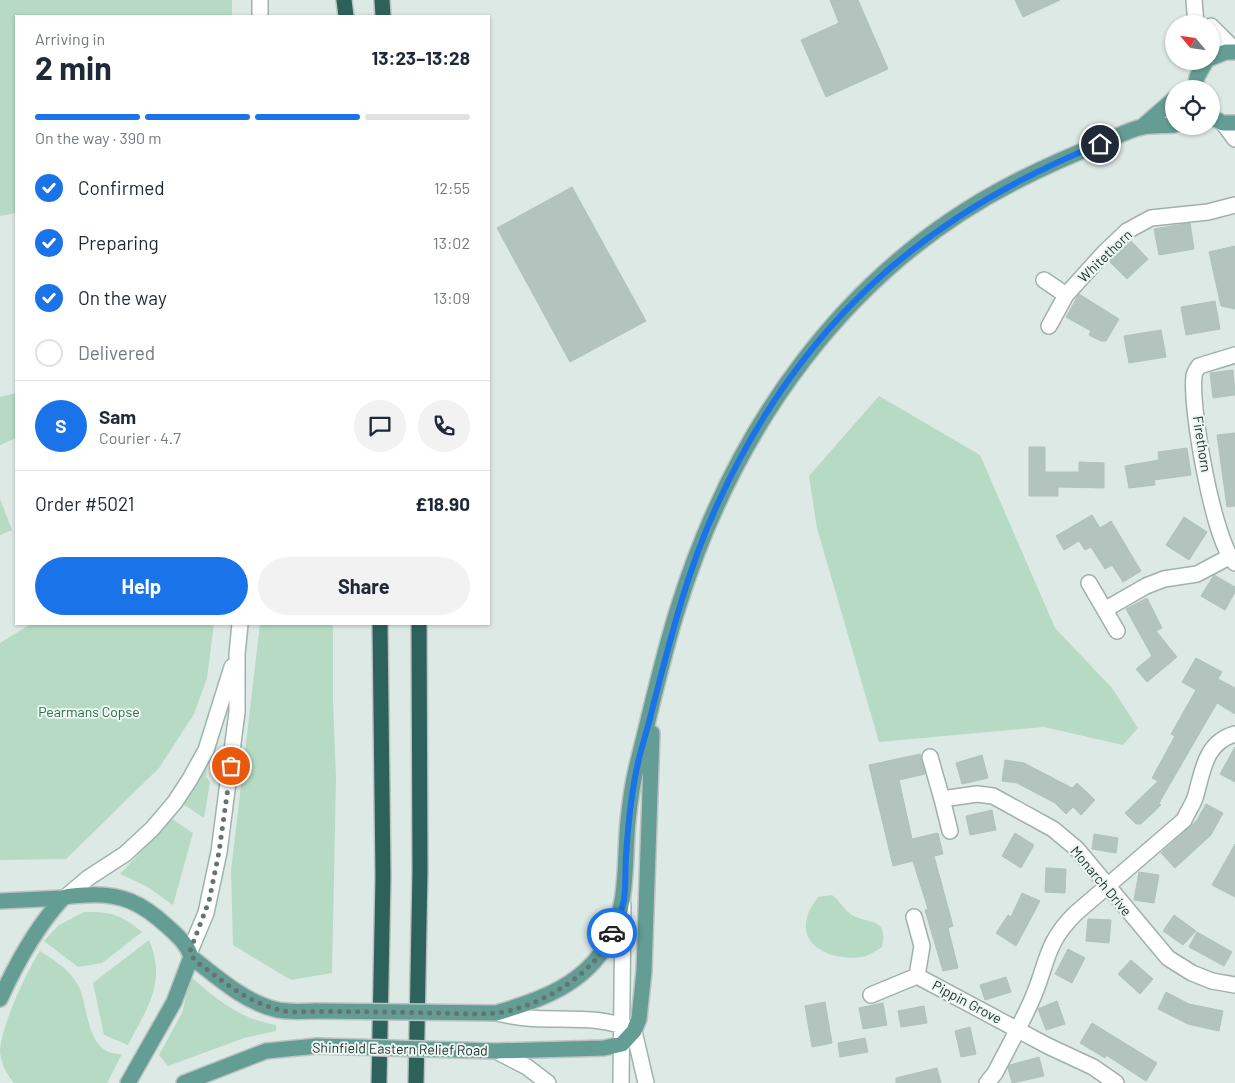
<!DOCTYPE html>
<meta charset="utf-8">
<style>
body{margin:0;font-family:Barlow,sans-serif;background:#f2f2f3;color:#1f2937;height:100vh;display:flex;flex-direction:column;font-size:19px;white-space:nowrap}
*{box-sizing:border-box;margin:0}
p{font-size:16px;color:#747a83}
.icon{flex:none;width:28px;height:28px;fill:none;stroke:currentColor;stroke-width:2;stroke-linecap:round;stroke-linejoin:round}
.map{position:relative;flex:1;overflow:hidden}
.sheet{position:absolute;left:15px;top:15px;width:475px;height:610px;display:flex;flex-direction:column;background:#fff;border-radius:0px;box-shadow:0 1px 4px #0004}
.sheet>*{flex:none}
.needle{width:32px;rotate:299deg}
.buttons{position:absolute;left:1165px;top:15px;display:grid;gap:10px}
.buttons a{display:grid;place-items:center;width:55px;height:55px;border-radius:50%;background:#fff;box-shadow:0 1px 4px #0004;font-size:25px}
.pin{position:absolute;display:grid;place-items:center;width:42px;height:42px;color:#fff;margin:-21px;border:2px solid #fff;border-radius:50%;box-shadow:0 1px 5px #0007}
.courier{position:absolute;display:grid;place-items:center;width:50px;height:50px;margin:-25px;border:4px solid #1a73e8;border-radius:50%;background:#fff;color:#222;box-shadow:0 1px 6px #0007}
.summary em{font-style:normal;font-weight:700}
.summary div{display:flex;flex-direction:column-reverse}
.summary{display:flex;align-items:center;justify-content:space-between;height:85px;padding:0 20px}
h1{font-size:32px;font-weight:700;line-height:38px}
.bar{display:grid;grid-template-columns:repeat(4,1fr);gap:8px 5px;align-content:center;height:60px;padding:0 20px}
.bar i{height:6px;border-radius:4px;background:#e0e1e3}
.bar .current{background:#1a73e8}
.bar p{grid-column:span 4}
.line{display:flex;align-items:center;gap:12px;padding:0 20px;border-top:1px solid #e0e1e3}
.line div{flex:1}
.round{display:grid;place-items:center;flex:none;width:52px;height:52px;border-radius:26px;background:#f2f2f3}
ol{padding:0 20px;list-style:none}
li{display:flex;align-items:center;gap:15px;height:55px}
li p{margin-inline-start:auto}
li .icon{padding:5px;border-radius:50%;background:#1a73e8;color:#fff;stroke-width:4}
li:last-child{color:#747a83}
li i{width:28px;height:28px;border:2px solid #e0e1e3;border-radius:50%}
.primary-button{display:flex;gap:10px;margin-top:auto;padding:10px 20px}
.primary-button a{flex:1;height:58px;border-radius:30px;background:#1a73e8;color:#fff;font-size:20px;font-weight:700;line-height:58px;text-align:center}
.primary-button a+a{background:#f2f2f3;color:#1f2937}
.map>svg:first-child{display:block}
.green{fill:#b6dac3}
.building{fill:#b3c3be;stroke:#b0c2bc}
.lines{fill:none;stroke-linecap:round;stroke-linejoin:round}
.minor-casing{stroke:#a1b0ac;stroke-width:18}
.secondary-casing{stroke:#9db4ad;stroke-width:18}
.primary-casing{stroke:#bcc3c2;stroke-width:18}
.motorway-casing{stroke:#bcc3c2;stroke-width:18}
.minor{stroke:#fff;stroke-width:15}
.secondary{stroke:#fff;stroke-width:15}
.primary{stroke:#639d93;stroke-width:15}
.motorway{stroke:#2d625c;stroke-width:15}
.primary-bridge-casing{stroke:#bcc3c2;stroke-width:18;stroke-linecap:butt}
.primary-bridge{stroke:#639d93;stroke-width:15}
.done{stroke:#627571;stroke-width:5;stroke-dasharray:0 9}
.route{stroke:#1a73e8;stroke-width:6}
.labels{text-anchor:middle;stroke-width:4;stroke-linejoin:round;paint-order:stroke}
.street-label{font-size:14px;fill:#203733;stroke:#edf6f2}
.park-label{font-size:14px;fill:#2b6d4a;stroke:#edf6f2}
</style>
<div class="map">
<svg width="1235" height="1083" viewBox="0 0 1235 1083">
<rect width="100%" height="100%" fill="#dde9e5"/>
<path class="green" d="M0,0H232V16H16V213L0,216Z
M16,393V438L0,445V397Z
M879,396L980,455L1055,628L1112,688L1138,728L1123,745L1044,727L879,742L817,528L809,476Z
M0,499L12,530L0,535Z
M31,624H214L207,678L194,714L159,768L66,859L0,860V643Z
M260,624H333V702L336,777L332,973L291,980L233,945L231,871Z
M216,739L214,756L207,763L206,777L210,782L204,818L183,804Z
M172,819L193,833L173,905L146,886L120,874Z
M832,895C840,901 845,911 852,915C871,925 888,917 882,947C876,951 870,955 862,957C835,961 796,948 808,914C810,908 815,902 818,897Z
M84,912C111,912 121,914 142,932L102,963L78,967L44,941L59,925Z
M149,940C167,982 147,1008 128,1045L104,1035L93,983Z
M40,951C55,961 69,969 78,985C90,1009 85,1055 122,1054L107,1083H14C7,1075 1,1063 0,1052C0,1029 27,970 40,951Z
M191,977C217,1000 242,1020 276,1025V1031L244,1038L168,1066L159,1055L182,1013Z"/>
<path class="building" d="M830,0H858L888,69L826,97L801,40L839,23Z
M1015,0H1060L1023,17Z
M572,187L646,321L570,362L497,228Z
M1190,223L1194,249L1159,255L1154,229Z
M1131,241L1148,259L1127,279L1109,261Z
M1235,246V309L1221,306L1209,252Z
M1079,294L1119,319L1106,341H1101L1089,335L1091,331L1066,317Z
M1215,301L1220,329L1186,335L1181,307Z
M1161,330L1166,357L1129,363L1124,336Z
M1233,370L1235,395L1213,398L1210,373Z
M1235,433V506L1227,507L1217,435Z
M1029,447H1045V472H1079V462L1104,463V488L1058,487V496H1029Z
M1187,448L1191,475L1154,480L1155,485L1129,488L1125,466L1159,460L1158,452Z
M1092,515L1100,528L1111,521L1141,571L1123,582L1112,565L1105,569L1091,547L1085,550L1079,541L1064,550L1056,536Z
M1184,517L1207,532L1189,560L1166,545Z
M1214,575L1235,587V592L1225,610L1201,596Z
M1147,598L1162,628L1156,631L1177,657L1147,682L1136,669L1152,656L1126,609Z
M1196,658L1222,672L1218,679L1235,688V714L1217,703L1159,803L1161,805L1141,824H1136L1125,813L1158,781L1152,778L1175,736L1171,734L1196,690L1182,682Z
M1235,747V782L1220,774Z
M920,754L925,774L899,780L912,839L938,833L943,854L934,856L953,926L948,928L958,968L943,971L925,910L928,909L913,861L893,866L869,765Z
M982,755L988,778L962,784L956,763Z
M1005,760L1024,763L1072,788L1077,783L1095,800L1081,815L1073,807L1066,814L1055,803L1017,783L1002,781Z
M1206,804L1223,813L1211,835L1175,868L1161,853L1197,820Z
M992,810L996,830L970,835L966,816Z
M1015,833L1034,845L1021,868L1002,856Z
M1094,834L1118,838L1116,853L1092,849Z
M1235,844V897L1212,885Z
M1046,868L1066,869L1065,893L1045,892Z
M1139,872L1159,875L1154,903L1134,900Z
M1022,893L1040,901L1016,946L996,933L1008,915L1011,917Z
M1174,915L1196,931L1183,945L1163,931Z
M1088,919L1111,920L1109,943L1086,941Z
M1197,932L1232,952L1224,966L1189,947Z
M1068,949L1085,958L1072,983L1055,974Z
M1131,960L1153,979L1140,994L1118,974Z
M1006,977L1011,992L985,1000L980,985Z
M1166,992L1189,1004L1223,1011L1219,1031L1188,1024L1158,1009Z
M1057,1001L1065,1024L1046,1030L1038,1009Z
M825,1002L832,1043L812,1047L805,1006Z
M883,1003L887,1025L863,1029L859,1008Z
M924,1006L927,1023L901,1027L898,1011Z
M1092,1023L1157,1063L1146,1081L1106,1055L1105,1058L1080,1043Z
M970,1027L976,1054L961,1057L955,1031Z
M865,1038L868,1052L840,1057L838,1043Z
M1039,1057L1044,1076L1012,1083L1008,1068L1010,1065Z
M937,1068L941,1083H896V1078Z"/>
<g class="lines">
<defs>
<path id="minor" d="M1194,0L1196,24
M1211,26L1235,50
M1223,123L1235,139
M1044,280L1066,295
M1049,326L1066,295L1103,254L1127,231L1151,218L1208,212L1235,205
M1235,355L1199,366C1197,369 1194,373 1194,376C1190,408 1214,543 1235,563
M1089,583L1117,631
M1106,609L1146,586L1164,579L1197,574L1229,557
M930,757L942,799L977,794L993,796L1053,829L1077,849L1168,958L1192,973L1212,981L1235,985
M942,799L950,831
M914,917L922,946L917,976L1048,1046L1093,1067L1116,1083
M871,995L917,976
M987,1083L995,1073C1007,1050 1019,1028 1030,1004C1048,966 1043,945 1076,913L1184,820C1187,813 1192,806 1195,798C1203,772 1204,743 1235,734"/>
<path id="secondary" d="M260,0V16
M67,896L88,878L125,854L152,829L175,802L190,779L206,750L232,667
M190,951L206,913L219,852L237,712V654L240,624
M496,1013C506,1015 517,1017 527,1018C563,1021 601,1014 634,1031L646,1083
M496,1051L527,1067L548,1083
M621,1083L623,905"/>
<path id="primary" d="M1211,58L1226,52H1235
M1195,89L1197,77L1206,61
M1211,117L1223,123H1235
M1142,127L1174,99
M0,901L63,898
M191,957C216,976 243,1001 274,1009C288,1013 303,1011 317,1011
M0,999C16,964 36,927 63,898C70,895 77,896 85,895C122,893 142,903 168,927C177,935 188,945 191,957L174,1002L128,1083
M496,1013C541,1000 586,984 609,940C629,902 624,861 628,821C630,801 633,780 638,761C651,710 662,658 678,608C734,428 845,269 1015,182C1044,167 1074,154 1104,142C1116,137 1130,129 1143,127C1153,125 1164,126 1174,125
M496,1051L604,1048L622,1044L634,1031L639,1019L644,971L652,733
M184,1083L266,1051L317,1046"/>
<path id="motorway" d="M344,0L346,16
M382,0L383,16
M379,1083L383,877L380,624
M416,1083L420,871L419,624"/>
</defs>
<use href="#minor" class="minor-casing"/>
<use href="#secondary" class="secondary-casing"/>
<use href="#primary" class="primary-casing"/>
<use href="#motorway" class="motorway-casing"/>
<use href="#minor" class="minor"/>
<use href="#secondary" class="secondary"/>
<use href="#primary" class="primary"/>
<use href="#motorway" class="motorway"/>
<defs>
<path id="primary-bridge" d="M317,1011L496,1013
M317,1046L496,1051"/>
</defs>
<use href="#primary-bridge" class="primary-bridge-casing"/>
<use href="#primary-bridge" class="primary-bridge"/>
</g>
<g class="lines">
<path class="done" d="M231,766L219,852L209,901L190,951C192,960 201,965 208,970C233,990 258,1007 290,1012C338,1011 386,1012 434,1013C454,1013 475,1015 495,1013C535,1010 598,973 612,933"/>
<path class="route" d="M612,933C616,923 622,911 624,900C626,886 625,870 626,856C628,825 631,793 638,763C642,745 648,728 652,710C670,640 687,570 718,503C799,326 921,216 1100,144"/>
</g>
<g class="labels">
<g class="street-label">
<text transform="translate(1105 256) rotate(-44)" y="5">Whitethorn</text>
<text transform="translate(1202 444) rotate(81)" y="5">Firethorn</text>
<text transform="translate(1101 881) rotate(50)" y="5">Monarch Drive</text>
<text transform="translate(967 1002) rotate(28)" y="5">Pippin Grove</text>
<text transform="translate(400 1049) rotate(1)" y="5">Shinfield Eastern Relief Road</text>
</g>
<g class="park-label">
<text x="89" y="717">Pearmans Copse</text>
</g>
</g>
</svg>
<div class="buttons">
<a><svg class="needle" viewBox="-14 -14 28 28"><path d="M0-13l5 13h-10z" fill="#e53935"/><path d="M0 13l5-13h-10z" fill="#747a83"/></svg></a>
<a><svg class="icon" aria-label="locate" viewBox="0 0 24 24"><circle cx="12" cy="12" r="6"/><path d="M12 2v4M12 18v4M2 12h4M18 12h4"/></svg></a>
</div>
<div class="pin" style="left:231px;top:766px;background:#ea580c"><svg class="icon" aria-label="bag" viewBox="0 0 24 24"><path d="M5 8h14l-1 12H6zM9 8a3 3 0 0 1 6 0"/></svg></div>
<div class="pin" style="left:1100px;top:144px;background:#1f2937"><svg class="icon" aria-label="home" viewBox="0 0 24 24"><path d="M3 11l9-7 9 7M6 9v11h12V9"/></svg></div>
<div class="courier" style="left:612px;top:933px"><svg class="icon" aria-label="car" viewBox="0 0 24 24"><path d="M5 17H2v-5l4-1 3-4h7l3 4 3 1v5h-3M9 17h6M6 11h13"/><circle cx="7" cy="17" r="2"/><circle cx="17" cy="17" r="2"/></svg></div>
<section class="sheet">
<div class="summary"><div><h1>2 min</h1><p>Arriving in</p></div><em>13:23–13:28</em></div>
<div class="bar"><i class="current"></i><i class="current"></i><i class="current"></i><i></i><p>On the way · 390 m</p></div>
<ol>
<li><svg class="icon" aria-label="check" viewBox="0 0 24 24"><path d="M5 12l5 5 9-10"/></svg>Confirmed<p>12:55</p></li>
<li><svg class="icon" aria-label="check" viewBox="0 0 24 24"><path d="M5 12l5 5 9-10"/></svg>Preparing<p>13:02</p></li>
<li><svg class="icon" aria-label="check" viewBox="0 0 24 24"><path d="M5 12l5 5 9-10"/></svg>On the way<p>13:09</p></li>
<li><i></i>Delivered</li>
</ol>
<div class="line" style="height:90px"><b class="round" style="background:#1a73e8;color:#fff">S</b><div><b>Sam</b><p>Courier · 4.7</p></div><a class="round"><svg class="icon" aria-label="chat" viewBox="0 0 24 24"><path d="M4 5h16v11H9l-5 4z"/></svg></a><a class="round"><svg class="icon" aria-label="phone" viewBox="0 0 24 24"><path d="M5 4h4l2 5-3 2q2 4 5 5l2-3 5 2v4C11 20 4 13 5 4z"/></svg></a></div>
<div class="line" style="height:65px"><div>Order #5021</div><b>£18.90</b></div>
<div class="primary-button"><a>Help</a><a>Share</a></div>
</section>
</div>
